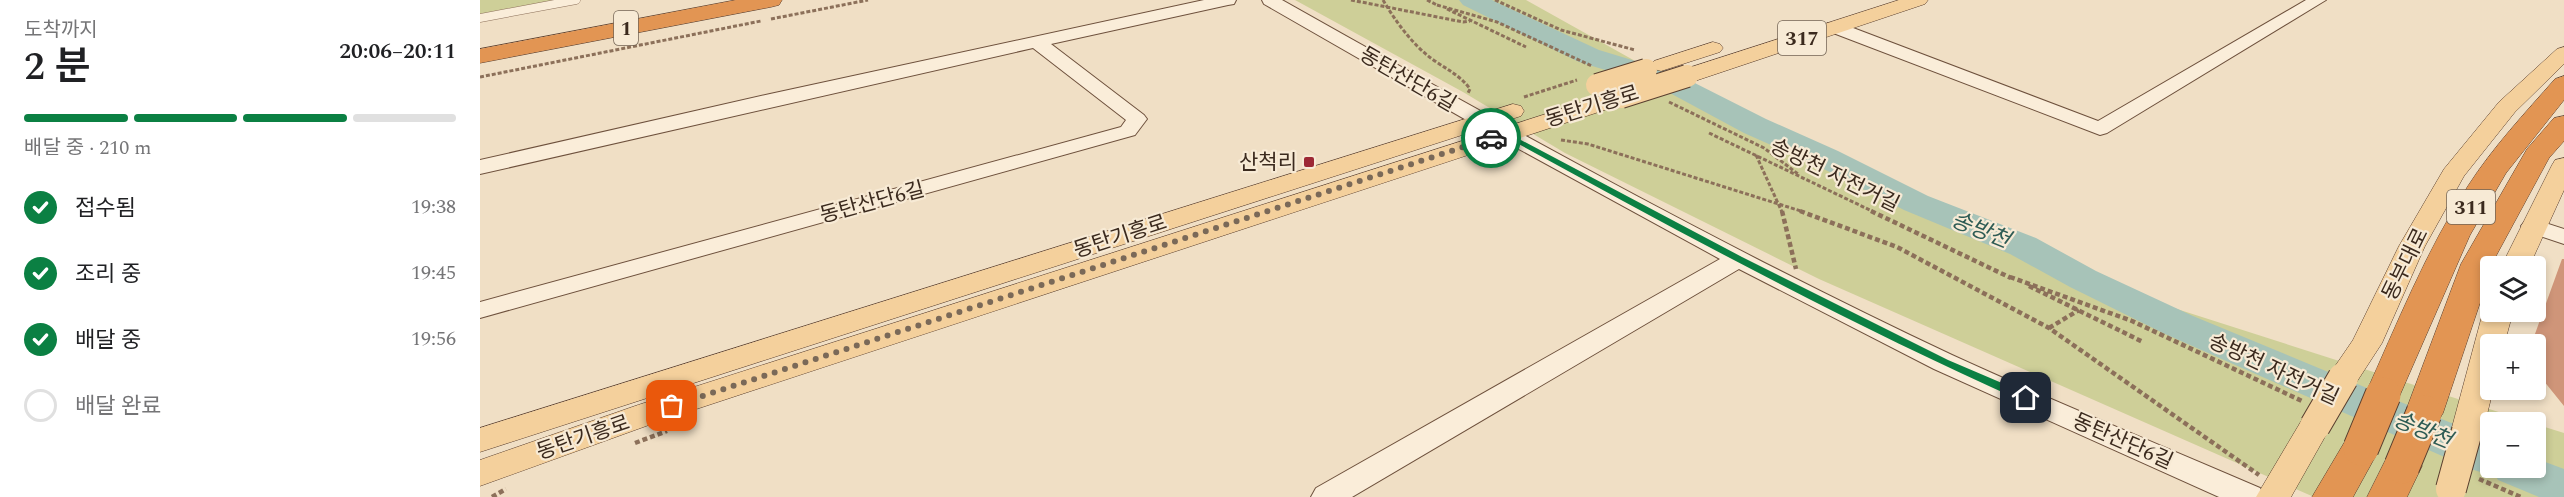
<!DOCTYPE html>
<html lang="ko">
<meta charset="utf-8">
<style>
body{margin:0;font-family:Spectral,"Noto Sans KR",serif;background:#f6f6f6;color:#202124;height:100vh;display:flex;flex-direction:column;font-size:22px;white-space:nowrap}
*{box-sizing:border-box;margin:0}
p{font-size:20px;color:#757577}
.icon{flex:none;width:33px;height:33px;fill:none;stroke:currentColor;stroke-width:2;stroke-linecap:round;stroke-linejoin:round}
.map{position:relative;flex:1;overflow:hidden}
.details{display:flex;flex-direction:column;background:#fff;width:480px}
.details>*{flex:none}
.controls{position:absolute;left:2000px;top:256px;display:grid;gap:12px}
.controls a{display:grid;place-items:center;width:66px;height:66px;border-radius:6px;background:#fff;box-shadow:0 3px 9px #0003;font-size:30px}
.pin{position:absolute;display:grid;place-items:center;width:51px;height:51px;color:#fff;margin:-26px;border-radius:12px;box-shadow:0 3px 9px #0006}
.courier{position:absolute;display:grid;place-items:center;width:60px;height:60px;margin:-30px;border:4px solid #0b8043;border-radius:50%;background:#fff;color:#222;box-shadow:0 2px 8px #0007}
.overview em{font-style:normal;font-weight:600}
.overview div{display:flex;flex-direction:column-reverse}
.overview{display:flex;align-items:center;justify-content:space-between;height:102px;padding:0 24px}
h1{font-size:39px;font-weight:600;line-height:45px}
.bar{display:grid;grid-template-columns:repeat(4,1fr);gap:9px 6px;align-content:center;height:72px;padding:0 24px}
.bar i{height:8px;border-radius:4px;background:#e0e0e0}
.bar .on{background:#0b8043}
.bar p{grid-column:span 4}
ol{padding:0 24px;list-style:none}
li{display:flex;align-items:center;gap:18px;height:66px}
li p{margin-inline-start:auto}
li .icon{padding:6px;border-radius:50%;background:#0b8043;color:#fff;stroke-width:4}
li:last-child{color:#757577}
li i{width:33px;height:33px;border:3px solid #e0e0e0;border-radius:50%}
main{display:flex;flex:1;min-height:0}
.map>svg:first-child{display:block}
.green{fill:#cecf98}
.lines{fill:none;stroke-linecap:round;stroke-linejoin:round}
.river{fill:#a7c3b8;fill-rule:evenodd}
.building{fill:#cf9579}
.lane-casing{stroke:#8c705a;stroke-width:9}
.secondary-casing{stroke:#6e513d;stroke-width:2}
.primary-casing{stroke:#593e2e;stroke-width:1}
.highway-casing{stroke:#593e2e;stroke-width:1}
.path-far1{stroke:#8c705a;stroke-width:3;stroke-dasharray:4 2;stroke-linecap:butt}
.path{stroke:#8c705a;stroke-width:4.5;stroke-dasharray:5 3;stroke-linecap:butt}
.lane{stroke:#faedd9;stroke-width:8}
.secondary{fill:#faedd9;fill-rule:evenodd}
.primary{fill:#f4d09c;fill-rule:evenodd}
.highway{fill:#e29553;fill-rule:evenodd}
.primary-bridge-far1-casing{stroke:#593e2e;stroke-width:24;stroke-linecap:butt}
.primary-bridge-casing{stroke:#593e2e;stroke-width:32;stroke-linecap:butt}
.highway-bridge-casing{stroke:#593e2e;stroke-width:37;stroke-linecap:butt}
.primary-bridge-far1{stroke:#f4d09c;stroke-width:22}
.primary-bridge{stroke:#f4d09c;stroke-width:30}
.highway-bridge{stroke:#e29553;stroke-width:35}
.route{fill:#0b8043}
.done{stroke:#7a6958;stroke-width:6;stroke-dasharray:0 10.8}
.poi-dot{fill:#9d2834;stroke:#f7ead5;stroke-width:2}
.labels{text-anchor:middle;stroke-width:4.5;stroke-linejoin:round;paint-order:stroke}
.shield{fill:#f7ead5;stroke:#736455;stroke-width:1.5}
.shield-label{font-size:20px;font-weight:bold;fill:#3b2a1e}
.street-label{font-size:21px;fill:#3b2a1e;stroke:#f7ead5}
.poi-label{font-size:21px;fill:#3b2a1e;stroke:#f7ead5;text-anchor:end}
.water-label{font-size:22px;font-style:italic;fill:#2d5b54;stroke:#f7ead5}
</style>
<main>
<section class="details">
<div class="overview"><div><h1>2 분</h1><p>도착까지</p></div><em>20:06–20:11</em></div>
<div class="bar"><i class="on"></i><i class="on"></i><i class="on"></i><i></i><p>배달 중 · 210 m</p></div>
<ol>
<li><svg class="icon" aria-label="check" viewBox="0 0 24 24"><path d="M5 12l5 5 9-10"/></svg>접수됨<p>19:38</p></li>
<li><svg class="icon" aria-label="check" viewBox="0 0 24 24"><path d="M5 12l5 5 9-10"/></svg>조리 중<p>19:45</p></li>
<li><svg class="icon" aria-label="check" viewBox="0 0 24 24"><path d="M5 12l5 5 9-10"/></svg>배달 중<p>19:56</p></li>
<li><i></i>배달 완료</li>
</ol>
</section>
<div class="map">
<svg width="2084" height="497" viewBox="0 0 2084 497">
<rect width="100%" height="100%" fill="#f0dfc5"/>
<path class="green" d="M0,0H82L0,14Z
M815,0H1046L1207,90L1603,279L2053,423H2010V468H2055V424L2084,433V497H1834L1339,279L1085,153L983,92Z"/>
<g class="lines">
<path class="river" d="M979,0H1012L1119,50L1195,73L1286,119L1358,151L1448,196L1556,238L1616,271L1713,316L2010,439V468H2055V458L2084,469V497H2059L2018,480L2014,473L2010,475L1994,470L1685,334L1590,287L1530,254L1424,210L1336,165L1264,133L1175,85L1099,62L983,5Z"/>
</g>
<path class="building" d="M2082,259H2084V406L2055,370V345H2051Z"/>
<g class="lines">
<defs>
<path id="lane" d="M0,18L96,0"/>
<path id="secondary" d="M724,0H756L754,4L748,5L571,44L664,115L667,119L655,135L0,318V302L641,127L646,120L553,48L0,174V160L290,94Z
M782,0H802C1022,124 1244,248 1472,355C1574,402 1678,444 1780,488L1785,497H1739L1454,369L1259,269L872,497H831L836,488L1240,259L995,125L784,4Z
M1826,0H1846L1627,133L1620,135L1348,31L1345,27L1348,23H1360L1618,121Z
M2053,219L2084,229V244L2045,231L2041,226L2045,221Z"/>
<path id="primary" d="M1419,0H1448L1445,4L1215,81L1207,82L1199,81L1196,76L1199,71Z
M1233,42L1240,44L1243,48L1240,52L1181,71L1174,69L1170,65L1174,61Z
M2084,47V64L2035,112L1984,176L1945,246L1902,343L1874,386L1863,389L1852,386L1847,378L1873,340L1919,246L1964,169L2019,102L2077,49Z
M1141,90L1149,92L1152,97L1149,102L180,421L0,486V460L158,405Z
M1033,104L1041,106L1044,111L1041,116L0,452V428Z
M2084,158V190L2049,267H2021L2072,165L2075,160Z
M2008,305H2010V312H2033L2024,345H2010V390H2013L2003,431L1999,439L1987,443L1975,439L1971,431L2003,312Z
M1835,414L1847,418L1851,426L1811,497H1776L1823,418Z"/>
<path id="highway" d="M256,0H302L299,5L291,7L0,63V49Z
M2084,76V100L2026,173L1990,235L1916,404L1903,408L1890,404L1885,395C1917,324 1946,251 1988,186C2013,147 2045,113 2075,79Z
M2084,116V141L2069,158L2010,267V273L1963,413L1957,423L1944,427L1931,423L1925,413L1981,264L2047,149L2074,118Z
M1881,434L1895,438L1900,448L1873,497H1832L1867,438Z
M1922,451L1936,455L1942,466L1927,497H1887L1908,455Z"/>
</defs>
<use href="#lane" class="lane-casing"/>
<use href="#secondary" class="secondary-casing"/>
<use href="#primary" class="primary-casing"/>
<use href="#highway" class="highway-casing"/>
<path class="path-far1" d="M871,0L983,22L990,21
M903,0C916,22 932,44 952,59C966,69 980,75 990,89L988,93
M947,0L957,5
M1015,0L1081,30L1155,50
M957,5L1017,22L1112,66
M967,9L1046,47
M291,19L388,0
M0,77L281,21
M1044,97L1097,80
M1189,102L1284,148L1318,174
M1229,133L1394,212
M1081,140L1108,144L1324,212
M1276,155L1302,212"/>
<path class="path" d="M1302,211L1316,269
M1320,211L1417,247L1569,328L1779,475
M1391,211L1531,278
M1530,277L1652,321L1822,401
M1549,286L1663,342
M1569,328L1599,310
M155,443L187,431
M1999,479L2041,497
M12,497L26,489"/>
<use href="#lane" class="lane"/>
<use href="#secondary" class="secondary"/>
<use href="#primary" class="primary"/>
<use href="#highway" class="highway"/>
<defs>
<path id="primary-bridge-far1" d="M1117,85L1166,70
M1141,97L1207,76"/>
<path id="primary-bridge" d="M1835,426L1863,378
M1971,489L1987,431"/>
<path id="highway-bridge" d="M1881,448L1903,395
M1922,466L1944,413"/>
</defs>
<use href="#primary-bridge-far1" class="primary-bridge-far1-casing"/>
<use href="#primary-bridge" class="primary-bridge-casing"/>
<use href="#highway-bridge" class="highway-bridge-casing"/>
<use href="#primary-bridge-far1" class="primary-bridge-far1"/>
<use href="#primary-bridge" class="primary-bridge"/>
<use href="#highway-bridge" class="highway-bridge"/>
</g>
<path class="route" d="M1024,131L1262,257L1468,360L1550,395L1551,398L1550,401H1542C1364,322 1194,229 1024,136L1011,140L1007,138Z"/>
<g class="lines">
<path class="done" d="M192,406L1011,138"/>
</g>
<rect class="poi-dot" x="823" y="156" width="12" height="12" rx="3"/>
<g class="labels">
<g class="shield">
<rect x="134" y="11" width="24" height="34" rx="4.5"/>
<rect x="1298" y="21" width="48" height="34" rx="4.5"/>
<rect x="1967" y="190" width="48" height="34" rx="4.5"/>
</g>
<g class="shield-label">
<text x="146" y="35">1</text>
<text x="1322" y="45">317</text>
<text x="1991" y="214">311</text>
</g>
<g class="street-label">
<text transform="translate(928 79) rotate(30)" y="7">동탄산단6길</text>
<text transform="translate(1112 106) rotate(-17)" y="7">동탄기흥로</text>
<text transform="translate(1355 175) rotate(26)" y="7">송방천 자전거길</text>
<text transform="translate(392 202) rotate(-15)" y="7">동탄산단6길</text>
<text transform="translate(640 236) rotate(-18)" y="7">동탄기흥로</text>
<text transform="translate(1925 264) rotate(-64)" y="7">동부대로</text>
<text transform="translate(1794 369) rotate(25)" y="7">송방천 자전거길</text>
<text transform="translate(103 437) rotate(-19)" y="7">동탄기흥로</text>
<text transform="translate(1643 441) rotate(24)" y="7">동탄산단6길</text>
</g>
<g class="poi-label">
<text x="817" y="169">산척리</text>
</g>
<g class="water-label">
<text transform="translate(1501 229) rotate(22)" y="8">송방천</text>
<text transform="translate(1943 429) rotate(23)" y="8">송방천</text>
</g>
</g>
</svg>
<div class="controls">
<a><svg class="icon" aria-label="layers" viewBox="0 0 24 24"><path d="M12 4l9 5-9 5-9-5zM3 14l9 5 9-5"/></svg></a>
<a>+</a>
<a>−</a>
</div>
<div class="pin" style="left:192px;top:406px;background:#ea580c"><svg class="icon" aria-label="bag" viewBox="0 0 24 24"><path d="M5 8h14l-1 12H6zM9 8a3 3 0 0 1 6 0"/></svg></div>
<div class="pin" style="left:1546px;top:398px;background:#1f2937"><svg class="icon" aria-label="home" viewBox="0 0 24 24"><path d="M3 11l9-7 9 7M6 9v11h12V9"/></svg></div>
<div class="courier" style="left:1011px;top:138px"><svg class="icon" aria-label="car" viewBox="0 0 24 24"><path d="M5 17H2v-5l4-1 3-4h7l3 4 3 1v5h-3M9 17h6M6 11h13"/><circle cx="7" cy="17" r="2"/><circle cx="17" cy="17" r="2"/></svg></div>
</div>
</main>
